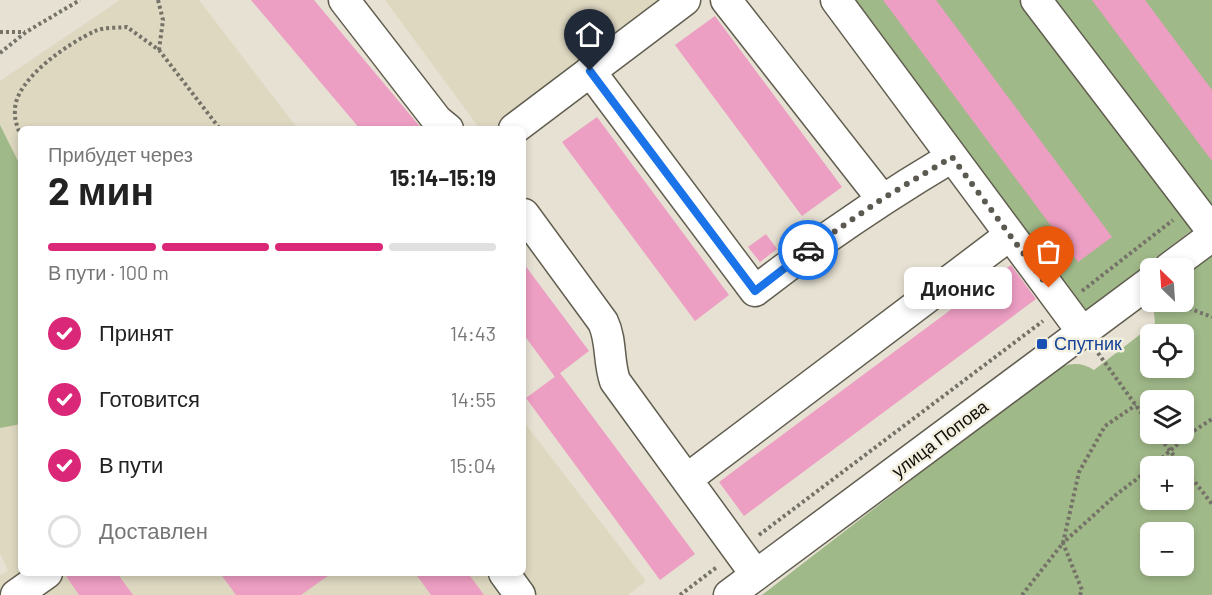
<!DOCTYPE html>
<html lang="ru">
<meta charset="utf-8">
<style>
body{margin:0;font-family:Barlow,sans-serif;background:#f2f2f2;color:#222;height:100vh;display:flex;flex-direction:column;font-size:22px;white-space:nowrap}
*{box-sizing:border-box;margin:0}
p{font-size:20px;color:#767676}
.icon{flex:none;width:33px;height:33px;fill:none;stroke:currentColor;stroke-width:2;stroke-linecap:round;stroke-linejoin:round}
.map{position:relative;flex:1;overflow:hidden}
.panel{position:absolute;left:18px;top:126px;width:508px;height:450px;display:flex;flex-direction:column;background:#fff;border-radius:9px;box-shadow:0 3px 9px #0003}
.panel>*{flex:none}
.needle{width:39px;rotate:335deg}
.tools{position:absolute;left:1140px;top:258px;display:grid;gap:12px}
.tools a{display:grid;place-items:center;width:54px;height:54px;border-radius:9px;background:#fff;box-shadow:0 3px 9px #0003;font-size:30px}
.pin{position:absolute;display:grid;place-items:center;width:51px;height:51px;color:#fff;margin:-62px -26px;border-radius:50% 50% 50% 0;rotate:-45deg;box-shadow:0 0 6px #0007}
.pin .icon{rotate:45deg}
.courier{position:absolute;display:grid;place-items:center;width:60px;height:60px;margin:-30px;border:4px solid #1a73e8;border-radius:50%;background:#fff;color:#222;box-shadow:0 2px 8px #0007}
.bubble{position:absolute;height:42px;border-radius:9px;background:#fff;box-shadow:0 3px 9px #0003;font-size:20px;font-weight:700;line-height:42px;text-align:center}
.head em{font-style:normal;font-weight:700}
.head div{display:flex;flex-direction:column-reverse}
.head{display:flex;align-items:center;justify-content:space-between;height:102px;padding:0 30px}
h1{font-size:39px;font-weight:700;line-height:45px}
.bar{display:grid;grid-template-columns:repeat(4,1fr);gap:9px 6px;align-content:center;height:72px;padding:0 30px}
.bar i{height:8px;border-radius:4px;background:#e0e0e0}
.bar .current{background:#db2777}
.bar p{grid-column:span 4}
ol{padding:0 30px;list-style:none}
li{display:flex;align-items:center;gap:18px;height:66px}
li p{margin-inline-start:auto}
li .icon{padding:6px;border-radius:50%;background:#db2777;color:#fff;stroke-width:4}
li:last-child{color:#767676}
li i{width:33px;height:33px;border:3px solid #e0e0e0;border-radius:50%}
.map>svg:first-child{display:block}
.built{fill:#ded8c1}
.green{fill:#a0b989;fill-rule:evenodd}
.building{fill:#ed9ec3}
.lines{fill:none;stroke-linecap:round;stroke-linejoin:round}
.minor-casing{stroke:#615e50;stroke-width:33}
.path{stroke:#757268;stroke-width:4;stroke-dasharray:3 3;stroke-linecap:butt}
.minor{stroke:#fff;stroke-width:30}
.done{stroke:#5c5951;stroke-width:6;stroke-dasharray:0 10.8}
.route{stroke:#1a73e8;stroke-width:8}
.transit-dot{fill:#1a4fb4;stroke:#f3efdf;stroke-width:2}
.labels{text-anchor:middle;stroke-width:5;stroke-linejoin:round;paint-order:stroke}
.transit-label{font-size:18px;fill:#164399;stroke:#f3efdf;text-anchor:start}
.street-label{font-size:18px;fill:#12100b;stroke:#f3efdf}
</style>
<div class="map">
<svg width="1212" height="595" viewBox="0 0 1212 595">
<rect width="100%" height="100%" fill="#e6e1d2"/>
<path class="built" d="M120,0H199L298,129H21V573H524V422L646,581L628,595H0V575L8,571L0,553V81Z
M385,0H665L496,129H480Z"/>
<path class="green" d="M847,0H1212V215L1082,313Z
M0,125L21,167V424L0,428Z
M1212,248V595H762L1051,372C1065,364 1079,360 1094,370L1155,323L1153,302H1184L1183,268ZM1150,334H1184V368H1150ZM1150,400H1184V434H1150ZM1150,466H1184V500H1150ZM1150,532H1184V566H1150Z"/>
<path class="building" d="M251,0H314L422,129H360Z
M883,0H936L1112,237L1078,262Z
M1092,0H1145L1212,90V161Z
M715,16L842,187L802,216L675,45Z
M597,117L729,295L695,321L562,142Z
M766,234L777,249L760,262L748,247Z
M524,264L589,351L555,377L524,335Z
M1011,265L1036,299L744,516L719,482Z
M560,373L695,554L660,580L526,398Z
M64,573H117L133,595H79Z
M220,573H332L301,595H236Z
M415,573H468L484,595H431Z"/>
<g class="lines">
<defs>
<path id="minor" d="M344,0L437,120L448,129
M726,0L882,199
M836,0L1083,333
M1036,0L1212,231
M590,71L755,291C818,242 883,198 952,157
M514,129L685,0
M524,214L603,322C612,341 608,361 615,381L756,575
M1169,268L1212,236
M687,479L1010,235
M504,573L520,595
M16,595L47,573
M729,595L1150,282"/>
</defs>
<use href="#minor" class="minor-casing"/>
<path class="path" d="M158,0L163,20L159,50
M0,32H25
M0,53L26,32L80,0
M21,137C18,128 14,120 15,110C15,79 69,43 95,31C104,27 117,28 127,27L159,50L220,129
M1082,291L1173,220
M1172,302L1212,317
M1098,353L1150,425
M1157,434L1182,466
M1153,466L1189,434L1212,419
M1184,468L1212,504
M759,535L1043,321
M680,595L717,567
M1022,595L1063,543L1079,472L1105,426L1136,405
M1080,595L1082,590L1063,543L1117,494L1150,469"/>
<use href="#minor" class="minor"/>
</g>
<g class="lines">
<path class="done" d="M808,250L882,199L952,157L1049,288"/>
<path class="route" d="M590,71L755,291L808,250"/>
</g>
<rect class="transit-dot" x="1036" y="338" width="12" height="12" rx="3"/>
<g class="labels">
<g class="transit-label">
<text x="1054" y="350">Спутник</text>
</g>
<g class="street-label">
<text transform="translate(940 439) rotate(-37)" y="6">улица Попова</text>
</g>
</g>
</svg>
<div class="tools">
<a><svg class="needle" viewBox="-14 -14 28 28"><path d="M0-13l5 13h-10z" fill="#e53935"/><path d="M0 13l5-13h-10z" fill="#767676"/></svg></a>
<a><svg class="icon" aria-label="locate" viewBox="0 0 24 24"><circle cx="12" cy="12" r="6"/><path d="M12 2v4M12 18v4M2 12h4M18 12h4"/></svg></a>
<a><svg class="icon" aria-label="layers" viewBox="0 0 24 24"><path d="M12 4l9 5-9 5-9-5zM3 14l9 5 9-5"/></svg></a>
<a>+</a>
<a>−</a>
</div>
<div class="pin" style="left:1049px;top:288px;background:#ea580c"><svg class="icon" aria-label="bag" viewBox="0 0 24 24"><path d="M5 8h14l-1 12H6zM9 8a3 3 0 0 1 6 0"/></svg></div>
<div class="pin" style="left:590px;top:71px;background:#1f2937"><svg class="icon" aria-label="home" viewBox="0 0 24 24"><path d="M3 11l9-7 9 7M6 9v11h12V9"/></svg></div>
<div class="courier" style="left:808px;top:250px"><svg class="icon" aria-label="car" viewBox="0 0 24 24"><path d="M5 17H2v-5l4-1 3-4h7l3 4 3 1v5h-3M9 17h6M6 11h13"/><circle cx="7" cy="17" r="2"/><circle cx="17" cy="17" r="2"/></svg></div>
<div class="bubble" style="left:904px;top:267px;width:108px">Дионис</div>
<section class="panel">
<div class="head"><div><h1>2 мин</h1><p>Прибудет через</p></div><em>15:14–15:19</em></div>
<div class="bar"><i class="current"></i><i class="current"></i><i class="current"></i><i></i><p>В пути · 100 m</p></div>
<ol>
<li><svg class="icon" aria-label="check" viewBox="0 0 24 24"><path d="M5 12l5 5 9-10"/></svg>Принят<p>14:43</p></li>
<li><svg class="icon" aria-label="check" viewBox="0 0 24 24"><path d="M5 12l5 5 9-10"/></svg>Готовится<p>14:55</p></li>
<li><svg class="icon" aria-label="check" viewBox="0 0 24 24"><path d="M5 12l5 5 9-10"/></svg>В пути<p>15:04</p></li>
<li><i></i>Доставлен</li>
</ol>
</section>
</div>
